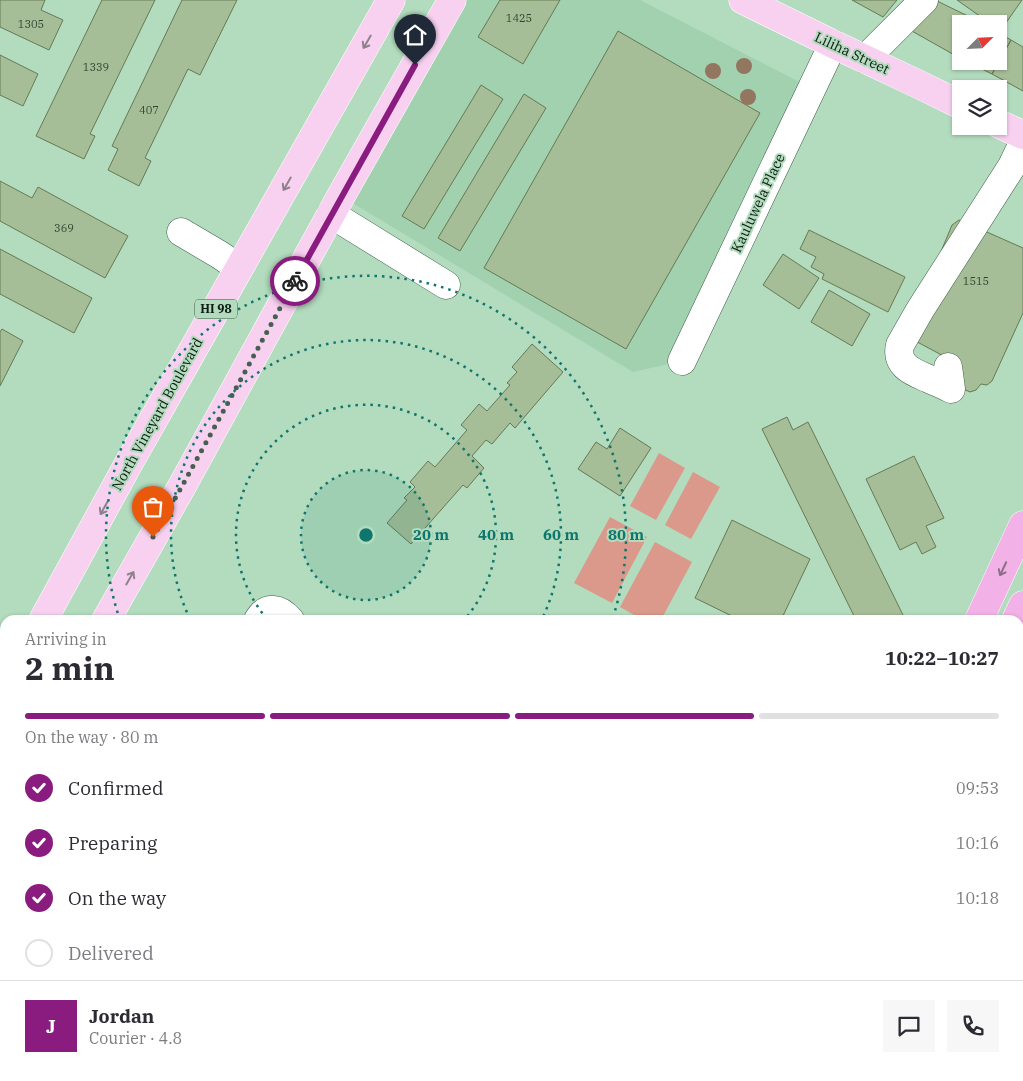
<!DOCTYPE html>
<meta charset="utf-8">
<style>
body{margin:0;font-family:"IBM Plex Serif",serif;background:#f7f7f7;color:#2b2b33;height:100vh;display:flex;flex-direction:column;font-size:19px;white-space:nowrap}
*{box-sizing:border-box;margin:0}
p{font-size:16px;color:#7c7c81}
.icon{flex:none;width:28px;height:28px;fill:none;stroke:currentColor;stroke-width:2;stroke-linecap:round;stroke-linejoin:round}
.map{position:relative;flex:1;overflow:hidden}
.drawer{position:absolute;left:0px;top:615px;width:1024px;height:466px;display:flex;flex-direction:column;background:#fff;border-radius:15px 15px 0 0;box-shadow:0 1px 4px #0004}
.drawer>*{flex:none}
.needle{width:32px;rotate:66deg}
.fabs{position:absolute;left:952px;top:15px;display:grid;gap:10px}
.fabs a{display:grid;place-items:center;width:55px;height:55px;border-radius:0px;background:#fff;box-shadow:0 1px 4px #0004;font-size:25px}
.pin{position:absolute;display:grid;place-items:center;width:42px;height:42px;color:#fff;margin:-51px -21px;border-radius:50% 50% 50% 0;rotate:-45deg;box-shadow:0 0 5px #0007}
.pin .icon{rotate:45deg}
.courier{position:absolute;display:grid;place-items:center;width:50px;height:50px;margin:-25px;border:4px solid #8a1b7f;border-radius:50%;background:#fff;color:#222;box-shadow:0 1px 6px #0007}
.overview em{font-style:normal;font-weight:800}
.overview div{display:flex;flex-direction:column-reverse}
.overview{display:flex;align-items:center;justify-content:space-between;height:85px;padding:0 25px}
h1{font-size:32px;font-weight:800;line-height:38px}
.bar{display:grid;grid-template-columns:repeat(4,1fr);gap:8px 5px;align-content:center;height:60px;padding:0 25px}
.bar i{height:6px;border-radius:4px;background:#e1e1e2}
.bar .selected{background:#8a1b7f}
.bar p{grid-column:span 4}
.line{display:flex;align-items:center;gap:12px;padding:0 25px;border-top:1px solid #e1e1e2}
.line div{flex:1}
.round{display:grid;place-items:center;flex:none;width:52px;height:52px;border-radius:0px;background:#f7f7f7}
ol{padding:0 25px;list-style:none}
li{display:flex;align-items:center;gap:15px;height:55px}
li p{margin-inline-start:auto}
li .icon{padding:5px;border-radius:50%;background:#8a1b7f;color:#fff;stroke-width:4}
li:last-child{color:#7c7c81}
li i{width:28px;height:28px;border:2px solid #e1e1e2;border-radius:50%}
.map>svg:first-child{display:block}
.built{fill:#a1d1ae}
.green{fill:#da998b}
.building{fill:#a6be97;stroke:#647a55}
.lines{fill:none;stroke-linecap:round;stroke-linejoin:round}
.minor-casing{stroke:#3b6046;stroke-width:29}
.major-casing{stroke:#fff;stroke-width:29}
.highway-casing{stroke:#fff;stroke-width:29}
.minor{stroke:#fff;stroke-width:28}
.major{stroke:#f8d1f1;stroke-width:28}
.highway{stroke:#f3b2e7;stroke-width:28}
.tree{fill:#92765f}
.oneway{stroke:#8e808d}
.oneway2{stroke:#8c6e87}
.done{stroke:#475f4e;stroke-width:5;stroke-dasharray:0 9}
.route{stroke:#8a1b7f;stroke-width:6}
.ring{fill:none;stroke:#0f766e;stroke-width:2.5;stroke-dasharray:2.5 5}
.labels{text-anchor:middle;stroke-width:4;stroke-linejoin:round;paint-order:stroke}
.number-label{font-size:11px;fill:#343}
.shield{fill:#b3dcbe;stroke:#3f5646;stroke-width:1}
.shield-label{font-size:12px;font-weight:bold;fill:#0d1c12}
.street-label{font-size:14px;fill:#0d1c12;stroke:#b3dcbe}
.centre{fill:#0f766e;stroke:#b3dcbe;stroke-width:2.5}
.ring-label{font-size:15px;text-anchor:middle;font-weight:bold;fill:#0f766e;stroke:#b3dcbe;stroke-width:4;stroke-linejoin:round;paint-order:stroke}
</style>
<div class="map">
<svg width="1023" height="1081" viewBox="0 0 1023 1081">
<rect width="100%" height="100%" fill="#b3dcbe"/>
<path class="built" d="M456,0H640L813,89L682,361L633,372L341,196Z"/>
<path class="green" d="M659,453L685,468L656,520L630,506Z
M693,472L720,487L691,539L665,525Z
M610,517L647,537L612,603L574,583Z
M655,542L692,562L661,620H643L620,607Z"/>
<path class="building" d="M0,0H45L41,10L63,20L49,50L0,27Z
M102,0H155L90,134L95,136L84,159L36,136Z
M182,0H237L200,75L188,69L145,158L151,161L139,186L108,170L118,149L112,146Z
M500,0H560L523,64L478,37Z
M852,0H897L883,17Z
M935,0L976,20L974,24H961V51L958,57L903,26Z
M957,0H1022L1001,30L999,29V24H991Z
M618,31L760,113L626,349L484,268Z
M999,33L1011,40L992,74L966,61H999Z
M1011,40L1023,47V91L992,74Z
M0,55L38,74L23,106L0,95Z
M481,85L503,99L424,229L402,216Z
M524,94L546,108L460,251L438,238Z
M0,181L32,198L38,187L128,236L105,278L0,221Z
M959,220L962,221L1023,248V313L992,381L987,385L981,384L976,390L970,392L943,380L951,360L906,336L952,225Z
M809,230L905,277L888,312L822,279L824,274L811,267L816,257L800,249Z
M0,249L92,298L74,333L0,294Z
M783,254L819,278L799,309L763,285Z
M829,290L870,314L852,346L811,322Z
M2,329L23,341L0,386V332Z
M532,344L563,372L515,428L510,423L492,444L486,440L472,456L484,468L467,488L463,485L411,544L387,523L407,500L404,498L415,487L410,482L428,461L435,467L467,430L461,425L479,404L487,411L510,385L507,383L517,372L512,367Z
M787,417L793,430L808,422L903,615L894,620H856L762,429Z
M620,428L651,448L620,496L578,469L596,442L607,449Z
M914,456L944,518L926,526L936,547L922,554L916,542L900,550L866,479Z
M732,520L810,559L781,620H740L695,598Z
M1019,986L1023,989V1011L1022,1010L1019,1016Z
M0,1022L5,1025V1076H40L38,1081H0Z
M68,1076H96L106,1081H66Z
M976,1076H1015L1012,1081H974Z"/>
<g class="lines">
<defs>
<path id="minor" d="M865,59L924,0
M331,214L446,285
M181,232L220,255L239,268
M682,361L833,44
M948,367L951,389C944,385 936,382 929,379C913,372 895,366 900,345L920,310L1012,166L1023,143
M258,620C267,605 280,608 290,620
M0,972L5,974
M1019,1029L1023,1032
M230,1076L239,1081
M458,1081L460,1076
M670,1081L673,1076"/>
<path id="major" d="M743,0L833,44L920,85L961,105
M999,124L1023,135
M43,620L130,461L391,0
M106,620L181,488L341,196L452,0
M0,698L5,689
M0,810L5,801
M1019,900L1023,892
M917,1081L920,1076"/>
<path id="highway" d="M979,620L1023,525
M1016,620L1023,605
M1019,736L1023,728
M1019,777L1023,768
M766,1081L769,1076
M829,1081L832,1076
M879,1081L881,1076"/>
</defs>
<use href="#minor" class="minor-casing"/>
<use href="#major" class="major-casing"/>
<use href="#highway" class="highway-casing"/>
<use href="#minor" class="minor"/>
<use href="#major" class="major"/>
<use href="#highway" class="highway"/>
</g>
<g class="tree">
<circle cx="744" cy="66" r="8"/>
<circle cx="713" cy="71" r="8"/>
<circle cx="748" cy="97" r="8"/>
</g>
<defs><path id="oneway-shaft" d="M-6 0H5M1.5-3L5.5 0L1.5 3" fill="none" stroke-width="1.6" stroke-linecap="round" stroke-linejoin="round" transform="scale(1.25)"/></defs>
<g class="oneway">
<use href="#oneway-shaft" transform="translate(367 42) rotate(120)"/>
<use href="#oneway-shaft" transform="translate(287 184) rotate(120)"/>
<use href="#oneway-shaft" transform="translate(104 508) rotate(119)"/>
<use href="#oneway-shaft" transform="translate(130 578) rotate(-60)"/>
</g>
<use class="oneway2" href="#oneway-shaft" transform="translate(1003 569) rotate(115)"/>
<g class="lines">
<path class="done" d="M153,537L181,488L295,281"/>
<path class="route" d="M295,281L415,65"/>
</g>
<circle cx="366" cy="535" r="65" fill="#0f766e" fill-opacity=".12"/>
<g class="ring">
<circle cx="366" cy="535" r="65"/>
<path d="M267 619A130 130 0 1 1 465 619"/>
<path d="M190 619A195 195 0 1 1 542 619"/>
<path d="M120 620A260 260 0 1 1 612 620"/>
</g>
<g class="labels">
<g class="number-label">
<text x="519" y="22">1425</text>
<text x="31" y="28">1305</text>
<text x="96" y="71">1339</text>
<text x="149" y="114">407</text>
<text x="64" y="232">369</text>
<text x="976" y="285">1515</text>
</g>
<rect class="shield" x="195" y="299.5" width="42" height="19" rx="4"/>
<g class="shield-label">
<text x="216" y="313">HI 98</text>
</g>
<g class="street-label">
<text transform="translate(852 53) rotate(25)" y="5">Liliha Street</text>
<text transform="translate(758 203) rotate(-65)" y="5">Kauluwela Place</text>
<text transform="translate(157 414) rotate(-61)" y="5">North Vineyard Boulevard</text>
</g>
</g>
<circle cx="366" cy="535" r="8" class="centre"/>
<g class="ring-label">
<text x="431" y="540">20 m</text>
<text x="496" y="540">40 m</text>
<text x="561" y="540">60 m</text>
<text x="626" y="540">80 m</text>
</g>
</svg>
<div class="fabs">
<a><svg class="needle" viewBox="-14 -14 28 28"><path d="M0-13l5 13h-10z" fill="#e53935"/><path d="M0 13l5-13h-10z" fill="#7c7c81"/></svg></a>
<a><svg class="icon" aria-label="layers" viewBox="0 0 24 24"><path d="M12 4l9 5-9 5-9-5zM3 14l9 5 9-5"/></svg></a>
</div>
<div class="pin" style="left:153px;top:537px;background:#ea580c"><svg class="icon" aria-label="bag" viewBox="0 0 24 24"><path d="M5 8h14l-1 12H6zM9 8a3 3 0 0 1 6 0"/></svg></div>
<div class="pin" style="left:415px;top:65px;background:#1f2937"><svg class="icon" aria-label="home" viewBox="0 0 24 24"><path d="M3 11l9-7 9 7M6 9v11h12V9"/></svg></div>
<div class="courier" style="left:295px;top:281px"><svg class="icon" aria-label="bike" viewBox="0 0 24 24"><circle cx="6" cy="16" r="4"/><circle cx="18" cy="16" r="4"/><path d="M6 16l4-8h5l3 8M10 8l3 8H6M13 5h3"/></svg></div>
<section class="drawer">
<div class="overview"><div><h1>2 min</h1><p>Arriving in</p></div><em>10:22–10:27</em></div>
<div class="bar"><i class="selected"></i><i class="selected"></i><i class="selected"></i><i></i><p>On the way · 80 m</p></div>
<ol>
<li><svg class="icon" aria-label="check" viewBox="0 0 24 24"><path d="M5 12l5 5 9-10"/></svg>Confirmed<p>09:53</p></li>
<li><svg class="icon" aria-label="check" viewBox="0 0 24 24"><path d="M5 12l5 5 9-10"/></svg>Preparing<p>10:16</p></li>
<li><svg class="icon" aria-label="check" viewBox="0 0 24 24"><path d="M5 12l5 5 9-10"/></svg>On the way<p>10:18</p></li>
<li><i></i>Delivered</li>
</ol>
<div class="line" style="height:90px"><b class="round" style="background:#8a1b7f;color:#fff">J</b><div><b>Jordan</b><p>Courier · 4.8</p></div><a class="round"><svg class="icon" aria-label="chat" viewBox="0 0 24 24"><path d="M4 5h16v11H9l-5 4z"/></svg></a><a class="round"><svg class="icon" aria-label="phone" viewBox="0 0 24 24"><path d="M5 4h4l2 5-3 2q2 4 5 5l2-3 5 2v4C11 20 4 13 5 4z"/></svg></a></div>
</section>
</div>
